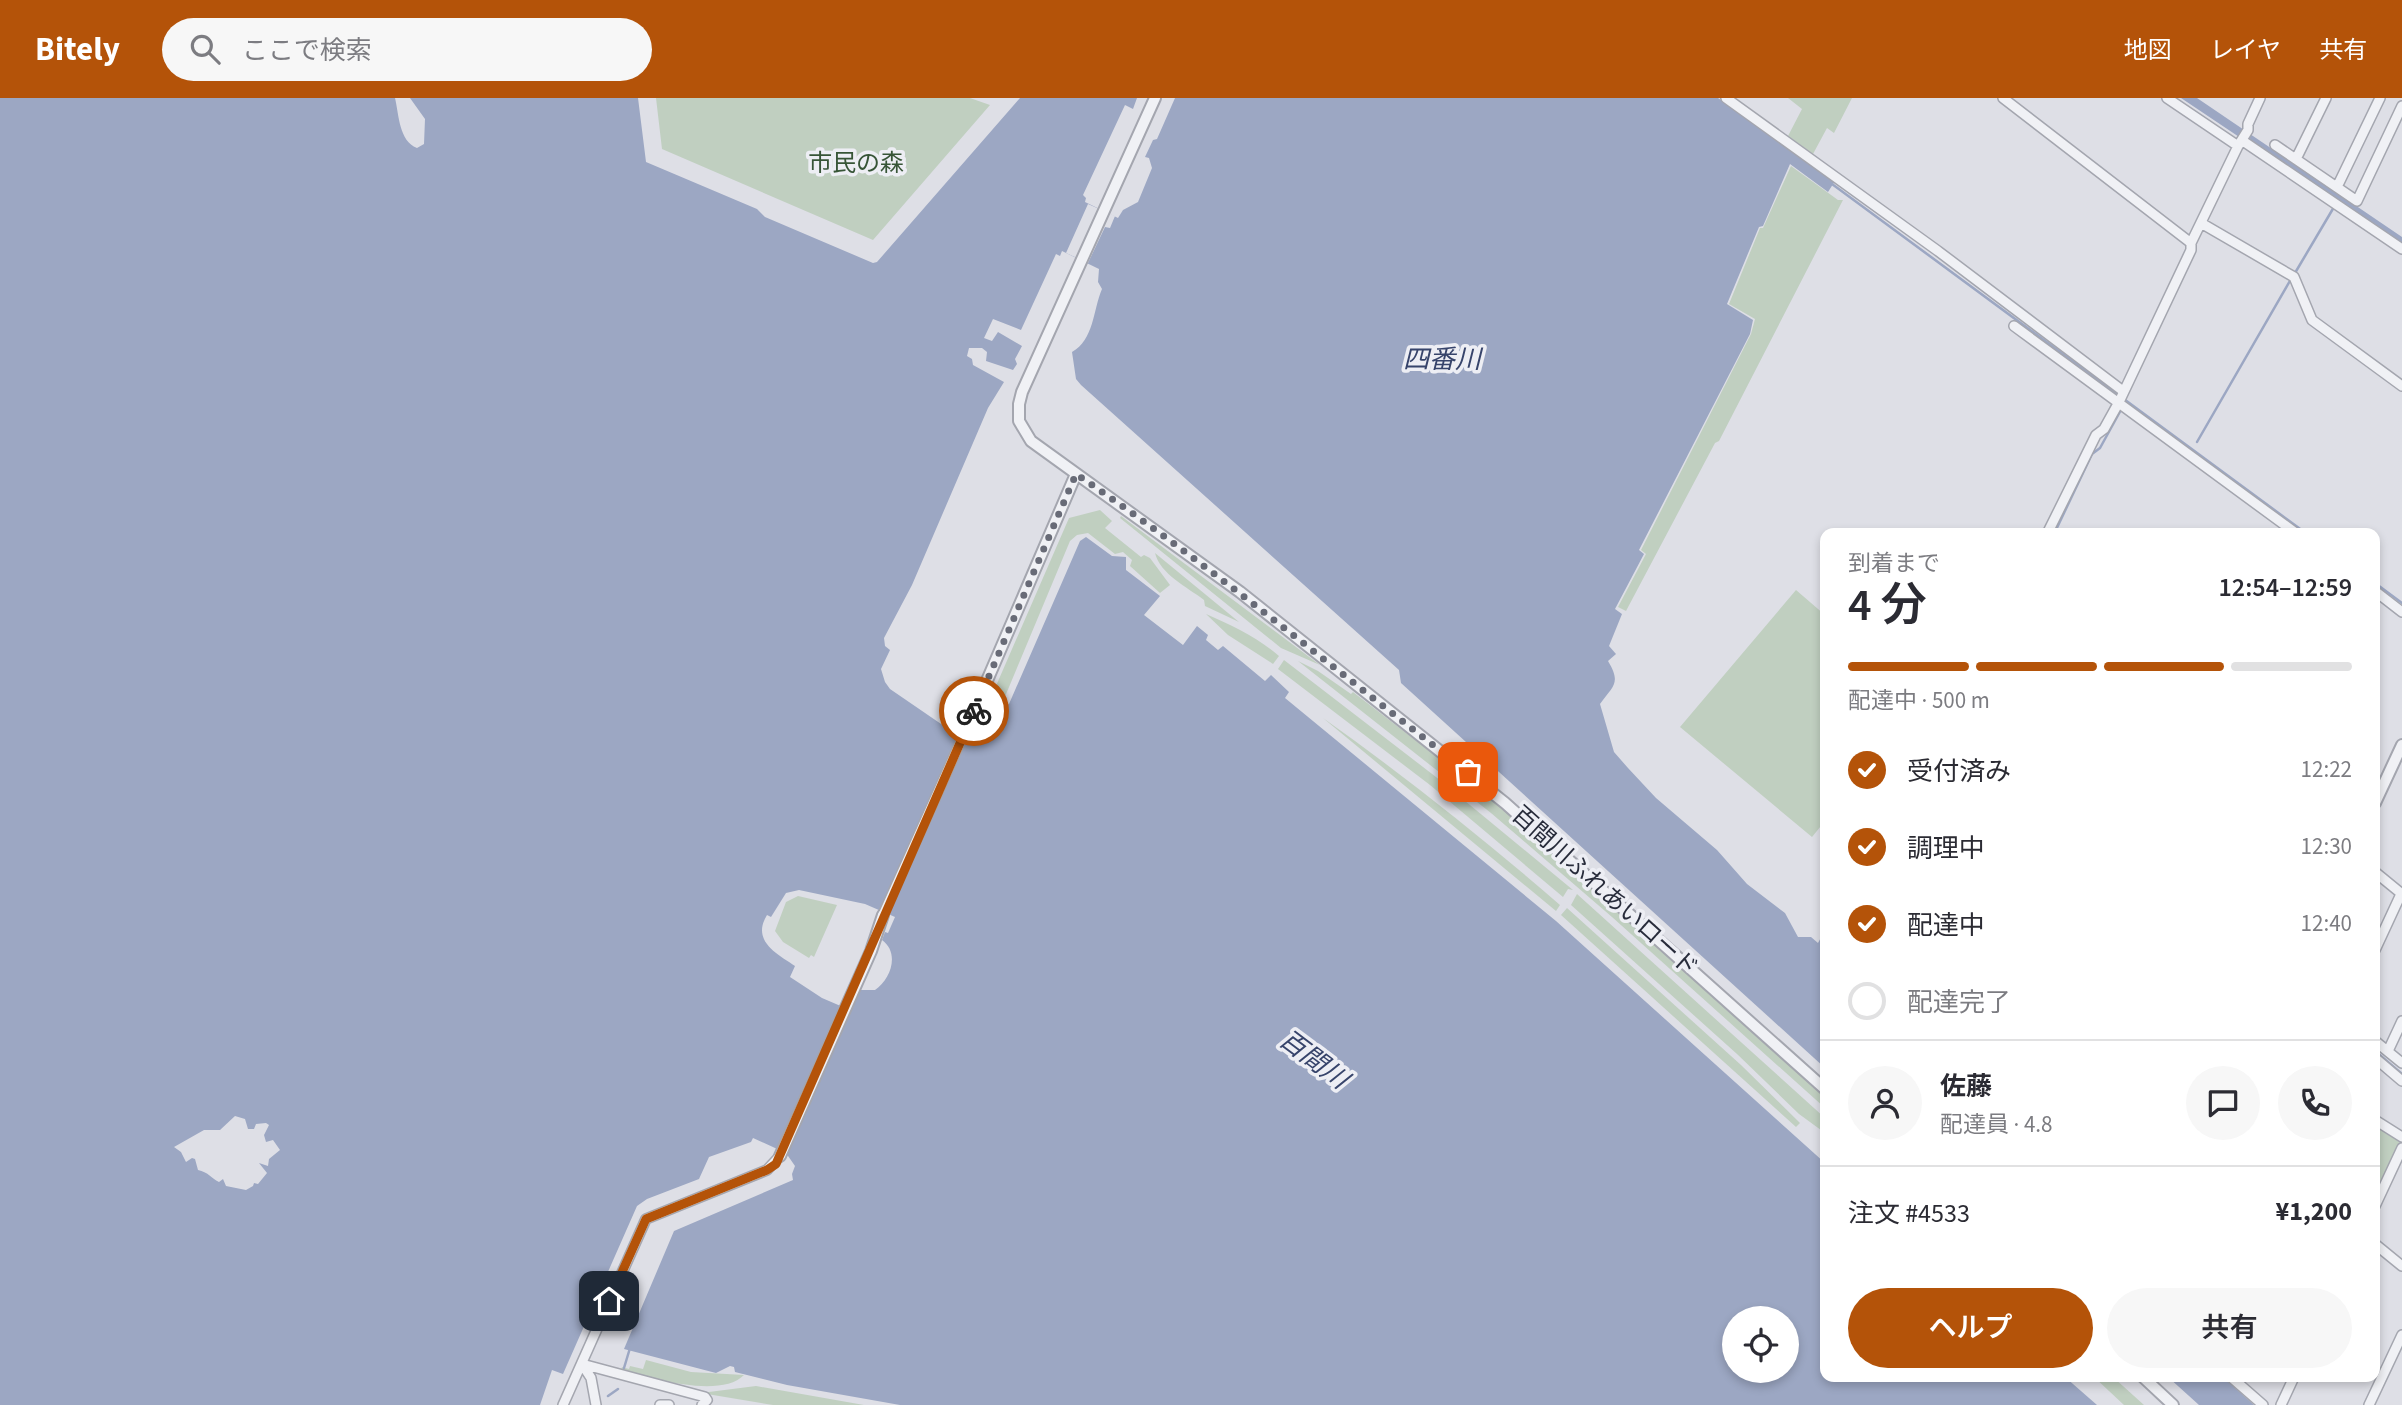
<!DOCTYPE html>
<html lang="ja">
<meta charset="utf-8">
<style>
body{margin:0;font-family:"Source Sans 3","Noto Sans JP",sans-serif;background:#f7f7f7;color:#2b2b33;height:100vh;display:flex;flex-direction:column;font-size:26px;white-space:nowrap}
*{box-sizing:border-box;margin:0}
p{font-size:23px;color:#7c7c81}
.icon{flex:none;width:38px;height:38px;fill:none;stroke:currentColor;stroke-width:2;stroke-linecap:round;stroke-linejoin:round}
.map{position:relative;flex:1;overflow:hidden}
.details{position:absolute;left:1820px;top:430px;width:560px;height:854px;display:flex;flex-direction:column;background:#fff;border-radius:14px;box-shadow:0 4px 10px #0003}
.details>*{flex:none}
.controls{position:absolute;left:1722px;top:1208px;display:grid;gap:14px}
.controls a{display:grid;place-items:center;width:77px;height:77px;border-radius:50%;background:#fff;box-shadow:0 4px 10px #0003;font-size:35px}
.pin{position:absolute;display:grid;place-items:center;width:60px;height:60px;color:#fff;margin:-30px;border-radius:14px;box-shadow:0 4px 10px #0006}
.courier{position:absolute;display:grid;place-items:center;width:70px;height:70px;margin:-35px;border:5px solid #b45309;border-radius:50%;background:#fff;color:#222;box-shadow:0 2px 9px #0007}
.summary em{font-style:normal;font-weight:600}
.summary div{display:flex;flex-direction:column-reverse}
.summary{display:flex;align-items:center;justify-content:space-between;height:119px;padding:0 28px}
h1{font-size:46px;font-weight:600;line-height:52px}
.bar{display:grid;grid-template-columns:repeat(4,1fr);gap:10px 7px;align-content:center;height:84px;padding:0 28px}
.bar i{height:9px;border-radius:5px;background:#e1e1e2}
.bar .active{background:#b45309}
.bar p{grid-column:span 4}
.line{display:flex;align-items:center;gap:18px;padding:0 28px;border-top:2px solid #e1e1e2}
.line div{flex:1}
.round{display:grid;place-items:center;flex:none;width:74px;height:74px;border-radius:37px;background:#f7f7f7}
ol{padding:0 28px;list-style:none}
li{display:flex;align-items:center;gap:21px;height:77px}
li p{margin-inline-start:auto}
li .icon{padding:7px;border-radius:50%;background:#b45309;color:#fff;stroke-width:4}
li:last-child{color:#7c7c81}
li i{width:38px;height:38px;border:4px solid #e1e1e2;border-radius:50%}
.button{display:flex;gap:14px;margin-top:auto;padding:14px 28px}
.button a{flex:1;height:80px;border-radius:42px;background:#b45309;color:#fff;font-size:28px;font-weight:600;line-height:80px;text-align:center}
.button a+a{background:#f7f7f7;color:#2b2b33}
header{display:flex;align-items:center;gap:42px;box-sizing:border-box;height:98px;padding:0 35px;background:#b45309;color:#fff}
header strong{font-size:33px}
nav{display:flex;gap:38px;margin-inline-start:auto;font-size:24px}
.search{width:490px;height:63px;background:#f7f7f7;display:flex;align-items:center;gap:18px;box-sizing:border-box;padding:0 24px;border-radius:38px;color:#7c7c81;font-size:26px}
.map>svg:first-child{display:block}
.green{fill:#c0cfc0}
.water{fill:#9ca7c3;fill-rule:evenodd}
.pier{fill:#dedfe6}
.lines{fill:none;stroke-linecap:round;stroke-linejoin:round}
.stream{stroke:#9ca7c3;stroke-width:2.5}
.minor-casing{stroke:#a4a6af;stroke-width:12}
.tertiary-casing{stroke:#a4a6af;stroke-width:14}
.minor{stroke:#f0f1f5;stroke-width:9}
.tertiary{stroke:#f0f1f5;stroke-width:10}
.done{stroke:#686b77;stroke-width:7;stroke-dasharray:0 12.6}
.route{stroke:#b45309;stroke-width:9}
.labels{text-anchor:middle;stroke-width:7;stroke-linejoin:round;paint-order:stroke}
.park-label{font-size:24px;fill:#375537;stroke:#edeef4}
.street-label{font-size:24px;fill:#282c3b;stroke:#edeef4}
.water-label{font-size:26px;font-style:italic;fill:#37446b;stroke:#edeef4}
</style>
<header>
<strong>Bitely</strong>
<div class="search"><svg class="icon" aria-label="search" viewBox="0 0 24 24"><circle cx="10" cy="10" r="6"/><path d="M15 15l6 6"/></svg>ここで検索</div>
<nav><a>地図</a><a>レイヤ</a><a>共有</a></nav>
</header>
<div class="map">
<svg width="2402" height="1307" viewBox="0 0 2402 1307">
<rect width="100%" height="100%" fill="#dedfe6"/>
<path class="green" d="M656,0H970L990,7L873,142L662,51Z
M1788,0H1852L1834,35L1827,30L1813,56L1788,38L1802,11Z
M1791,68L1838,102H1843L1719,343L1715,345L1626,513L1618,509L1646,456L1641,452L1751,236L1755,221L1729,206L1760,130H1763Z
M1100,412L1112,423L1105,430L1141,459L1144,457L1150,460L1170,487L1160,495L1130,468L1132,462L1123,454L1115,456L1088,435L1077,437L1070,443L1004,601L999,605L989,604L1069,420Z
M1121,418L1320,567L1281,550L1120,420Z
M1155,455L1239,524L1205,508L1204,502C1187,489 1160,476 1155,455Z
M1796,492L1825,517V723L1812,739L1680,629Z
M1206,516C1233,528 1257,539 1279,558L1273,566L1228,537Z
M1284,562L1436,679L1573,792L1568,791L1563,799L1430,687L1278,571Z
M1298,563L1318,573L1351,596L1353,594L1537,736L1825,996V1010L1612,819L1491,715Z
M1323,620C1406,679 1484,741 1560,807L1556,813Z
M1577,796L1825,1020V1035L1799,1016L1737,956L1571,807Z
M798,798L837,807L814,859L811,857L809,860L783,844L775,833L786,804Z
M1567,810L1741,967L1800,1025L1796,1029L1561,817Z
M2375,1028L2397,1041L2400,1046L2375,1100Z
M646,1262L691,1274L744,1277C721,1301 649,1280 621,1272L622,1269L629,1271L630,1268L643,1271Z
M2094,1279H2113L2144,1307H2124Z
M756,1288L864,1307H773L701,1295Z"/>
<path class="water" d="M0,0H395C399,17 399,43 417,50L424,46L425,21L410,0H638L646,64L757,111L765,119L873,165L877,164L1020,0H1137L1133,11L1125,7L1083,97L1086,100L1085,104L1118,120L1123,112L1138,104L1152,70L1149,60L1145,59L1153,42L1157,41L1175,0H1718L1835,83L1828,94L1790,66L1763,128L1759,129L1727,206L1753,222L1750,236L1639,452L1644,456L1615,511L1622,516L1609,548L1616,556L1608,563C1621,585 1614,587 1600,606L1614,654L1628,670L1656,700L1717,752L1747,786L1785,815L1798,839H1811L1818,845L1825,832V899L1822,914L1825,920V970L1401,585L1399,572L1081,287L1076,281L1072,254C1094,242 1093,212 1102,191L1098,184L1099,171L1062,153L1060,158L1056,156L1021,232L993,221L984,240L992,243L998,234L1022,248L1015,261L1017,266L1013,272L986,263L987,254L982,250H969L967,258L972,261L973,267L1004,284L988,310L912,487L884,540L885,548L890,552L881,571L885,584L890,591L944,628L979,643L982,628L985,629L987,626L979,622L985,609L998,613L1009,606L1080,443L1086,439L1112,458L1126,459V472L1160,498L1144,517L1183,547L1197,528L1208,537L1206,542L1218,552L1223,548L1265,583L1271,577L1289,594L1285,600L1556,823L1825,1065V1279H2065L2097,1307H900L787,1287L735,1274L734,1269L730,1268L716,1275L624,1251L674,1133L793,1082L792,1076L795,1068L786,1055L753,1040L751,1044L709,1059L699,1081L647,1101L637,1108L563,1276L552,1272L540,1307H0ZM799,792L865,806L895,819L888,835L885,834L882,842C900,855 891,881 875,892H859L850,912L822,900L790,879L795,868C777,856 751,843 767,817L771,819L786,795ZM235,1018L245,1021L248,1031H254L256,1026L266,1025L269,1027L264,1037L266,1044L273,1042L280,1052L269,1061L268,1068L259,1065L267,1075L258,1086L254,1085L253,1088L246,1092L226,1088L223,1081L219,1084C211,1080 208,1074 198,1072L195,1061L192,1060L186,1064L181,1054L174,1049L204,1032H220ZM1734,1220H1787V1272H1734Z
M2181,0H2197L2402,139V148Z
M2168,1279H2223L2254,1307H2199Z"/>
<path class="pier" d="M1088,106L1115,118L1110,130L1105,129L1088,165L1066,155Z"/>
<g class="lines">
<path class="stream" d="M1832,86L2307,436
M2295,175L2334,109
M2197,344L2291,181
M2054,436L2092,356L2100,350L2122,310
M2375,485L2402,505
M2375,953L2402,976
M624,1270L630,1250
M608,1298L618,1291"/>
<defs>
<path id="minor" d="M1726,0L1938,153L2123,293
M2003,0L2191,145
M2167,0L2238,48
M2243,43L2402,151
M2275,47L2357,103L2402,8
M2296,61L2326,0
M2337,89L2380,0
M2201,125L2294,179L2312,222L2402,288
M2014,228L2297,436
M2047,436L2096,337L2104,331L2119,304L2191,152V145L2238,48L2248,32V26L2260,0
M2375,493L2402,514
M2375,774L2402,796
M883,817L964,636
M2375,852L2401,796
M2375,943L2402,965
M2388,953L2402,923
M2375,960L2402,983
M2375,1022L2402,1039
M2375,1108L2402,1050
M2375,1146L2402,1168
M582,1266L705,1299L707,1302L702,1307
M582,1266L591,1280L596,1307
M2231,1279L2263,1307
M563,1307L646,1121L767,1072L780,1058
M660,1307H669
M2281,1307L2294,1279
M2369,1307L2402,1237"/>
<path id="tertiary" d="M1155,0L1022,294L1019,306V323L1031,343L1240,494L1505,705L1825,991
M964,636L1076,376
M2375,705L2402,647
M780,1058L871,853L883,817
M2143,1279L2173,1307"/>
</defs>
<use href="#minor" class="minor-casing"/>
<use href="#tertiary" class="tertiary-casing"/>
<use href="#minor" class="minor"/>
<use href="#tertiary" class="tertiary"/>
</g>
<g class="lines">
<path class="done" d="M974,613L1076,376C1212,468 1337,574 1468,674"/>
<path class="route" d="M609,1203L646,1121L767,1072L776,1066L974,613"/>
</g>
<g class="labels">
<g class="park-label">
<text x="856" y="73">市民の森</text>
</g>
<g class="street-label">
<text transform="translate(1605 793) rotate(42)" y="8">百間川ふれあいロード</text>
</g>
<g class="water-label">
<text x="1442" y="270">四番川</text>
<text transform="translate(1314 961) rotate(37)" y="9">百間川</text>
</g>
</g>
</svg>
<div class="controls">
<a><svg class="icon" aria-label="locate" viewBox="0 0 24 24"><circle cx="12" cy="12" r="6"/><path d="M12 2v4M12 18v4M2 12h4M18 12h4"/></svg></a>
</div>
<div class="pin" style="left:1468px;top:674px;background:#ea580c"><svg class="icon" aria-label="bag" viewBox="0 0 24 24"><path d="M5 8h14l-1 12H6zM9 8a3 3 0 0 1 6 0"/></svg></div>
<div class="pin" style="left:609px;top:1203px;background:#1f2937"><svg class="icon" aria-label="home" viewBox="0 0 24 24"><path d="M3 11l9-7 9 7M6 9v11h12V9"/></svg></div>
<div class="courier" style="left:974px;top:613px"><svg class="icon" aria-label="bike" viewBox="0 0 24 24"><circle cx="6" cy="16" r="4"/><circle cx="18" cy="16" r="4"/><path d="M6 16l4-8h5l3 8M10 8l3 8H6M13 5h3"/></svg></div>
<section class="details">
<div class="summary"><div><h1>4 分</h1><p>到着まで</p></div><em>12:54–12:59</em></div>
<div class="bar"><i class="active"></i><i class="active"></i><i class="active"></i><i></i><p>配達中 · 500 m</p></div>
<ol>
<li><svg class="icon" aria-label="check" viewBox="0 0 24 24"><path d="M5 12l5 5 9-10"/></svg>受付済み<p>12:22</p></li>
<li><svg class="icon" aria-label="check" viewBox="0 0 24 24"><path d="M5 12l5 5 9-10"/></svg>調理中<p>12:30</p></li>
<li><svg class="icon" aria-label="check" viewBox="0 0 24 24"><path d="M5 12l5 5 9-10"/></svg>配達中<p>12:40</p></li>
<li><i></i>配達完了</li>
</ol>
<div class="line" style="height:126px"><a class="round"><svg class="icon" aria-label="person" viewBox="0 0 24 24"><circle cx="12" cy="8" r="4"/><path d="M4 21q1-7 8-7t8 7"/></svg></a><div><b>佐藤</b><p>配達員 · 4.8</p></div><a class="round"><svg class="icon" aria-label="chat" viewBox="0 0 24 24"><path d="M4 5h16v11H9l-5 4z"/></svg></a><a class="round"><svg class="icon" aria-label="phone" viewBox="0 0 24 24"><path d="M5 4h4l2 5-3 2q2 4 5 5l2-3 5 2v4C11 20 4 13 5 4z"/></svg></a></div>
<div class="line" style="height:91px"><div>注文 #4533</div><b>¥1,200</b></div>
<div class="button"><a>ヘルプ</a><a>共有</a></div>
</section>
</div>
